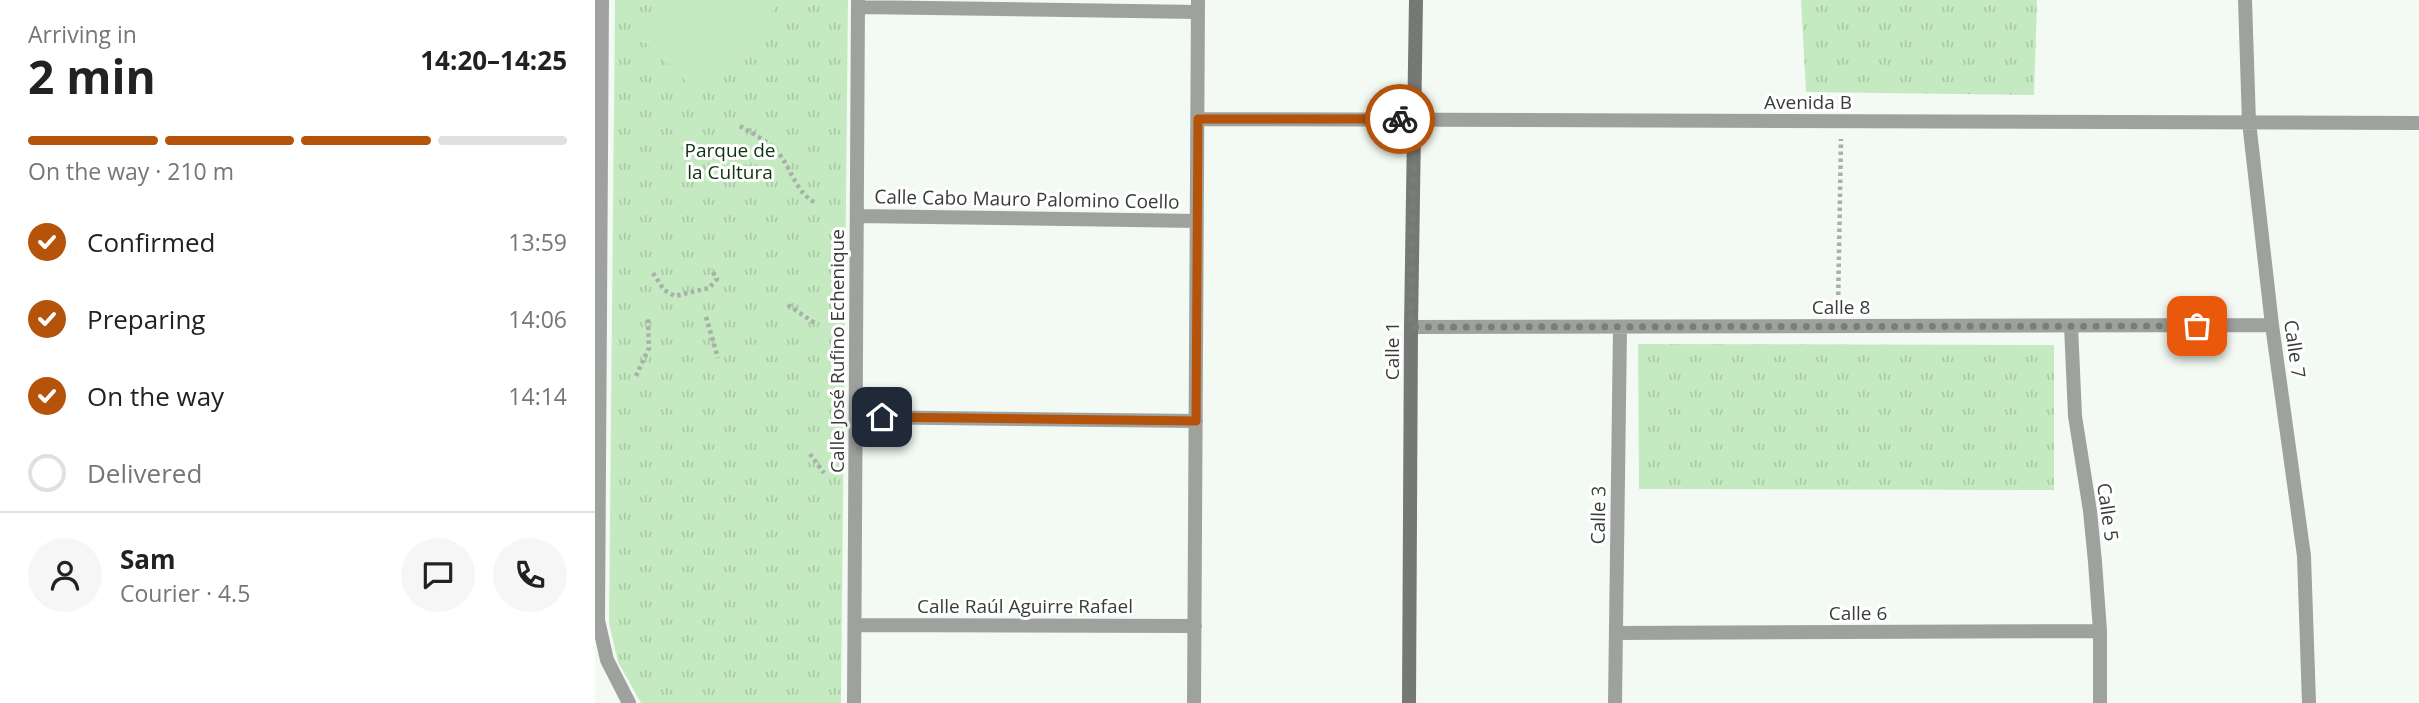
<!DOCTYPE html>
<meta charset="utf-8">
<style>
body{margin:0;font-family:"Open Sans",sans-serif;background:#f6f6f6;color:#222;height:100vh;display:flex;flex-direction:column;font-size:26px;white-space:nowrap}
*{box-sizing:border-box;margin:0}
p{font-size:23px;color:#767676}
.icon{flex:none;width:38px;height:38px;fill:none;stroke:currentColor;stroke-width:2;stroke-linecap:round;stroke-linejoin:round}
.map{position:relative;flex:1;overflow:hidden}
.sheet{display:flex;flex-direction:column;background:#fff;width:595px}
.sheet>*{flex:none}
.pin{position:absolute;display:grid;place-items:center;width:60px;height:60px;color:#fff;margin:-30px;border-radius:14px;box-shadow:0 4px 10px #0006}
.courier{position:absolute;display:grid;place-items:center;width:70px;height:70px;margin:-35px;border:5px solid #b45309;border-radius:50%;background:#fff;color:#222;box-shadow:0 2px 9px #0007}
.overview em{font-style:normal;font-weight:700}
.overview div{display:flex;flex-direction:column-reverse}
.overview{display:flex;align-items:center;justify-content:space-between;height:119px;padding:0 28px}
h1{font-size:46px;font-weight:700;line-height:52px}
.bar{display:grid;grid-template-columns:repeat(4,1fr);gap:10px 7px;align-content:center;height:84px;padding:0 28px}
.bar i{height:9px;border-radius:5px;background:#e0e0e0}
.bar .selected{background:#b45309}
.bar p{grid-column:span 4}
.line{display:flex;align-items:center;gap:18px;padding:0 28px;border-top:2px solid #e0e0e0}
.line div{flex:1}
.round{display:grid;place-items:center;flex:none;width:74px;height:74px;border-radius:37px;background:#f6f6f6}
ol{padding:0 28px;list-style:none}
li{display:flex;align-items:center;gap:21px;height:77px}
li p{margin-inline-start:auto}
li .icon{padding:7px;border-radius:50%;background:#b45309;color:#fff;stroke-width:4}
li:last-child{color:#767676}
li i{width:38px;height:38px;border:4px solid #e0e0e0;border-radius:50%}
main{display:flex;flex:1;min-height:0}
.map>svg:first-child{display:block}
.grass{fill:url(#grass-tufts)}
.garden{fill:#c5eac2}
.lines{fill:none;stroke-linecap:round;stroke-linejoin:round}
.path{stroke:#a9afa9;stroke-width:4.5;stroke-dasharray:3.5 3.5;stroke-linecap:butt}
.street{stroke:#9fa19e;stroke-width:14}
.secondary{stroke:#757874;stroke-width:14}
.done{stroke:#7a7e7a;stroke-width:7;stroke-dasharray:0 12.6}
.route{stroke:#b45309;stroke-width:9}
.labels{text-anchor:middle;stroke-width:6;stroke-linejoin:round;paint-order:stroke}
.street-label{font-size:19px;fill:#393c39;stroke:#fff}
.park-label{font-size:19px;fill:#0e340e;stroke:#fff}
</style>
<main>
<section class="sheet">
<div class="overview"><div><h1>2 min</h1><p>Arriving in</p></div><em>14:20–14:25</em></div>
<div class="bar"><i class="selected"></i><i class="selected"></i><i class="selected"></i><i></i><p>On the way · 210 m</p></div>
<ol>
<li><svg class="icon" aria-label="check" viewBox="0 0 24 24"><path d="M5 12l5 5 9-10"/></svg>Confirmed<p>13:59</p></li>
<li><svg class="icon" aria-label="check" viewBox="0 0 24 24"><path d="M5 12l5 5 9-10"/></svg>Preparing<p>14:06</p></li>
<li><svg class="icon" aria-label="check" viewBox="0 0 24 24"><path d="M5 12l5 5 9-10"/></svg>On the way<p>14:14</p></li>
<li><i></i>Delivered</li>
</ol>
<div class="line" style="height:126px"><a class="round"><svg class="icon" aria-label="person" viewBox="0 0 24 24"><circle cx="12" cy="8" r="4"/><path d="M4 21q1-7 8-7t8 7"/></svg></a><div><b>Sam</b><p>Courier · 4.5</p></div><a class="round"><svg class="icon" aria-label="chat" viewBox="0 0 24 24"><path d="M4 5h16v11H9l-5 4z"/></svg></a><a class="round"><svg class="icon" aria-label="phone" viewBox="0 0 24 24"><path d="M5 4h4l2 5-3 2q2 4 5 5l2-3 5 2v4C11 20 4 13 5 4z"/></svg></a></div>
</section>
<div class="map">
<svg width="1824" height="703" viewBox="0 0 1824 703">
<defs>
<pattern id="grass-tufts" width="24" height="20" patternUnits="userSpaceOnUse" patternTransform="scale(1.75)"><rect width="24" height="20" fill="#c5eac2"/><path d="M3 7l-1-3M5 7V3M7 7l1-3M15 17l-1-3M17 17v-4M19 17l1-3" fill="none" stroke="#aacaa7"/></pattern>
</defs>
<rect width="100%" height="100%" fill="#f3faf3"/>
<path class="grass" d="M20,0H253L246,703H46L23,662L14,623Z
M1206,0H1442L1439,95L1211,92Z
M1043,344L1459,345V490L1044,489Z"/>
<path class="garden" d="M75,0H178L183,5L101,91L42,35Z"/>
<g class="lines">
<path class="path" d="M145,126C159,134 174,142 185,155C197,171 202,194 221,203
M58,273L69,290L80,296L114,288L122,279L116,269
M193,305L221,324
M1243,309L1246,139
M111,317L123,358
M41,376L54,348L53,319
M215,454L229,473"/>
<path class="street" d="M7,0L3,620L12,660L34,703
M1650,0L1654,122L1677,325L1709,556L1714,703
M263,7L603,12
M603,119L1824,123
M262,216L602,221
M1476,326L1480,416L1495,511L1500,562L1505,631V703
M816,327L1677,325
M261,417L601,421
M260,625L600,626
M1021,633L1505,631
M259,703L263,0
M599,703L603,0
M1020,703L1025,327"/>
<path class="secondary" d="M814,703L816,327L821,0"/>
</g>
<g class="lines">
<path class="done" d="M805,119H819L816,327L1602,326"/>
<path class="route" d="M287,417L601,421L603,119H805"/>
</g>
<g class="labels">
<g class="street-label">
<text x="1213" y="109">Avenida B</text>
<text transform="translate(432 199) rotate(1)" y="7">Calle Cabo Mauro Palomino Coello</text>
<text x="1246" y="314">Calle 8</text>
<text transform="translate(1700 349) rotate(82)" y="7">Calle 7</text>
<text transform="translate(242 351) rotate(-90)" y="7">Calle José Rufino Echenique</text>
<text transform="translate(797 351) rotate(-90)" y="7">Calle 1</text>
<text transform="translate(1513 512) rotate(82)" y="7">Calle 5</text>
<text transform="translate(1003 515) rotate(-89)" y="7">Calle 3</text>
<text x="430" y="613">Calle Raúl Aguirre Rafael</text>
<text x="1263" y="620">Calle 6</text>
</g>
<g class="park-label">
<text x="135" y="157">Parque de<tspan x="135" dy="22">la Cultura</tspan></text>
</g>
</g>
</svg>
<div class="pin" style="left:1602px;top:326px;background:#ea580c"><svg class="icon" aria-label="bag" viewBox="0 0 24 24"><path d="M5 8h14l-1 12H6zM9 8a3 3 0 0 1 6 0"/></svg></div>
<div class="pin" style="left:287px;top:417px;background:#1f2937"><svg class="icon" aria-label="home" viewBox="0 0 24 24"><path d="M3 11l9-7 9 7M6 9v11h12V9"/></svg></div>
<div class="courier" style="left:805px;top:119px"><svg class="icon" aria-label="bike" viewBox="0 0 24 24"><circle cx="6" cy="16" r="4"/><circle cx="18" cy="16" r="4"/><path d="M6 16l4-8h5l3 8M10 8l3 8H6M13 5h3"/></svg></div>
</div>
</main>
